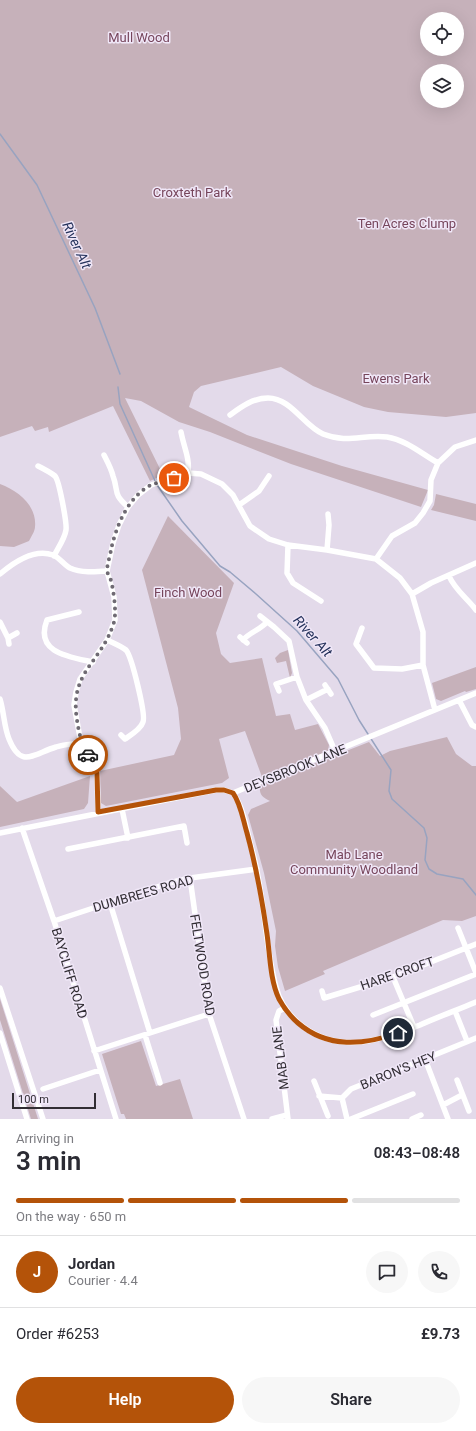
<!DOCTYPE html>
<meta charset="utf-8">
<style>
body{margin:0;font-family:Roboto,sans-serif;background:#f7f7f7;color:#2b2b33;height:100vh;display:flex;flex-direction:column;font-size:15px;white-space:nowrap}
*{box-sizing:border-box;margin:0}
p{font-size:13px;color:#7c7c81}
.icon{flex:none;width:22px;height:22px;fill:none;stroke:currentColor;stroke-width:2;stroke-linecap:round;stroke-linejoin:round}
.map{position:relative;height:1119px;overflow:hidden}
.panel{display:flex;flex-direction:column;background:#fff;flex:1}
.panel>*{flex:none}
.buttons{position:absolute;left:420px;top:12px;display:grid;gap:8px}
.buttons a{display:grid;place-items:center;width:44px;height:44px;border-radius:50%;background:#fff;box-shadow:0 4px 16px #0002;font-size:20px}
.scale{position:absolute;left:12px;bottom:10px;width:84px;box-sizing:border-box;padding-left:4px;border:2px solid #312d33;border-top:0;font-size:11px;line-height:14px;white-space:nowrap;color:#312d33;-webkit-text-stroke:3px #f0e7f8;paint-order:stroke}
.pin{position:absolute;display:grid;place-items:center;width:34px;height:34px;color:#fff;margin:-17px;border:2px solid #fff;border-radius:50%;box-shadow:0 1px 4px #0007}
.courier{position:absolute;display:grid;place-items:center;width:40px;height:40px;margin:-20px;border:3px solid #b45309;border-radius:50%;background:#fff;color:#222;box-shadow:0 1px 5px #0007}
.headline em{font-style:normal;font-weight:600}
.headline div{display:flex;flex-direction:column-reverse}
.headline{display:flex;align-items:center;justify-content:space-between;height:68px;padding:0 16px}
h1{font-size:26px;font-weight:600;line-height:30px}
.bar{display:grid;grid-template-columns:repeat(4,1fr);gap:6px 4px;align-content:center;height:48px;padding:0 16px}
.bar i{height:5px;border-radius:3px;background:#e1e1e2}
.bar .active{background:#b45309}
.bar p{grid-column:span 4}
.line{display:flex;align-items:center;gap:10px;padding:0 16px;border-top:1px solid #e1e1e2}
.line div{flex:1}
.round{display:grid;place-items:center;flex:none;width:42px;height:42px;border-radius:21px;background:#f7f7f7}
.primary-button{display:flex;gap:8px;margin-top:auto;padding:8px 16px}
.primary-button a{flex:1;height:46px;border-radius:24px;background:#b45309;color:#fff;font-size:16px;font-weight:600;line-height:46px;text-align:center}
.primary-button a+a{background:#f7f7f7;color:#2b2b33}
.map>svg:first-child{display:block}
.green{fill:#c6b1ba;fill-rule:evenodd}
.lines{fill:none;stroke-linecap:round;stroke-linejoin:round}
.stream{stroke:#98a3c0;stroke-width:1.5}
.minor{stroke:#fff;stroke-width:5.5}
.done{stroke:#6f6a73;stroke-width:4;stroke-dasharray:0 7.2}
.route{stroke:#b45309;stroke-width:5}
.labels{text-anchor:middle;stroke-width:3;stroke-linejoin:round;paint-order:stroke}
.park-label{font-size:13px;fill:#76455b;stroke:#f0e7f8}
.street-label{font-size:13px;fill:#312d33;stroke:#f0e7f8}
.water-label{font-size:14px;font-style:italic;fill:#25325b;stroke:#f0e7f8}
</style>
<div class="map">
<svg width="476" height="1119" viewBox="0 0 476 1119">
<rect width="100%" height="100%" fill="#e3daea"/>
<path class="green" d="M0,0H476V413L446,417L388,412L364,407L313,386L281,367L201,386L194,392L189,407L247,435L342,466L428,490L421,507L291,464L210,432L179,422L141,401L125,398L163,475L150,481L113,406L49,432L48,427L35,431L32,426L0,437ZM427,19H457V49H427ZM427,71H457V101H427Z
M0,484C19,491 37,506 35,527C35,531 31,537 29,541L14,547L0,546Z
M436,494L476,504V521L431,510L434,505Z
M168,516L234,583L216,633L221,654L230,663L262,658L276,716L290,714L295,730L318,724L329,745L328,751L262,777L245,731L219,739L229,778L222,783L106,806L101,803L100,771L174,755L181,739L178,708L142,570Z
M288,650L292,673L290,678L286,661L277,663L275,658L280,653Z
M476,667V689L466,692L465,691L441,701L436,699L432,683Z
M447,737L456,754L472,766H476V916L462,921L443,920L323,971L325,974L285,991L278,967L275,946L276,931L264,873L248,815L251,809L270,801C262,797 259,795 260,785L369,742L380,756L390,751Z
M90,776L88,803L84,809L0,827V786L17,802Z
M0,999L38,1119H31L0,1020Z
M141,1041L156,1086L180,1079L193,1119H126L124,1114H121L102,1054Z"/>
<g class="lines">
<path class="stream" d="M0,134L37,185L95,308L120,374
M118,387L120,404L155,481
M157,485L182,521L220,566L230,572L256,594L297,631L338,679L359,720L391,770L389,791L392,799L424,828L427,838L425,860L429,869L437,874L463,879L476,895"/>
<path class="minor" d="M230,415C241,407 253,398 268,398C291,398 304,426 323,434C348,444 363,434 387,437C406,440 422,454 438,463
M181,432C184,448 190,458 188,473
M104,455C107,461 111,468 113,476C119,492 112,493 128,507
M38,466C44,469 50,472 55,476C59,480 67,523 66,530C65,538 58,548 54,556
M239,505L259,491L269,476
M288,545L287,573L293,583L321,601
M327,550L329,525L328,514
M376,559L392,536L415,523L423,513L430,501L431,480L438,463L455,447L476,440
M0,574C14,562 34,548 53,555C60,558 64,565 70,568C81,573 95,572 107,571
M449,576C455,590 467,598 476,610
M412,594L431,583L476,563
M79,612L47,620C34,653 70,657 93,662
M260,616L274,627L289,641L297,677L306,700L325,728L335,751
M0,622L8,638L9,644
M362,628L356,644L374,668L402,669L423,665
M240,637L247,643
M8,638L17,633
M107,640C113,643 121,646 126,650C132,657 146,715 143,722C141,729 131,735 125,739L121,735
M243,640C250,632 260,630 267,622
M325,685L331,694
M279,691L276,684L297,677
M0,699C4,712 4,727 9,739C21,769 33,754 56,747C64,744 73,744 81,743
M306,700L328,689
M459,700L472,725L476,727
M233,793C244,808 247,832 252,850C265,895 264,942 276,987C280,1004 291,1018 305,1028C342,1054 382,1040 420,1025C438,1017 457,1010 476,1002
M122,809L128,838
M98,812L97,773L81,743L74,705L76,692L80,679L107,640L115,620L114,597L107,571L113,543L119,525L128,507L138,495L151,485L188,473L201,474L222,484L233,495L250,526L269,539L288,545L327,550L376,559L400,578L412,594L423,632V665L435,710
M22,828L54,921L116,1119
M0,833L216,790H224L233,793L476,693
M68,849L184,826L187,843
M190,878L209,1014L244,1119
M110,903L150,1033
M54,921L169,883L190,878L257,869
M458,928L476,973
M393,977L414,1027
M0,988L43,1119
M322,991L324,998L393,977L476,944
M285,1008L279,1011L276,1020L288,1119
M455,1011L467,1041
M373,1015L476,974
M0,1033L27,1119
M145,1035L160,1083
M94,1051L209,1014
M425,1059L448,1119
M457,1080L469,1111
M314,1081L328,1116
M43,1089L100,1070
M319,1096L342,1098
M443,1105L462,1095
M272,1119L287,1115
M347,1119L342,1098L351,1089L476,1038
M351,1119L413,1094
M412,1119L421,1115"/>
</g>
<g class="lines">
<path class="done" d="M88,755C81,743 79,733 77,720C69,671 102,663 114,622C117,611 113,587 110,577C109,575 107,573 107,571C107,565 110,556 111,550C116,526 128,497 151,485C158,482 167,480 174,478"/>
<path class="route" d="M88,755L97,773L98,812L216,790H224L233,793C241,804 243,820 247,833C256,866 262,899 267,934C270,955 270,980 279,999C284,1008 291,1017 298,1023C328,1049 364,1045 398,1033"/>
</g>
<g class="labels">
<g class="park-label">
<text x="139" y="42">Mull Wood</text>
<text x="192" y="197">Croxteth Park</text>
<text x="407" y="228">Ten Acres Clump</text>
<text x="396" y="383">Ewens Park</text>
<text x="188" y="597">Finch Wood</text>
<text x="354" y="859">Mab Lane<tspan x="354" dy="15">Community Woodland</tspan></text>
</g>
<g class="street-label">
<text transform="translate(295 768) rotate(-22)" y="5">DEYSBROOK LANE</text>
<text transform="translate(143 893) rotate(-16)" y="5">DUMBREES ROAD</text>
<text transform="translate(203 965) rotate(81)" y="5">FELTWOOD ROAD</text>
<text transform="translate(70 973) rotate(73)" y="5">BAYCLIFF ROAD</text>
<text transform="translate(397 973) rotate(-19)" y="5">HARE CROFT</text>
<text transform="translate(280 1058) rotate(-97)" y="5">MAB LANE</text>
<text transform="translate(398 1070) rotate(-22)" y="5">BARON'S HEY</text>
</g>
<g class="water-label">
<text transform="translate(77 245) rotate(65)" y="5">River Alt</text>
<text transform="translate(313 636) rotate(48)" y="5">River Alt</text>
</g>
</g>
</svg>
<div class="buttons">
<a><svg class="icon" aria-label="locate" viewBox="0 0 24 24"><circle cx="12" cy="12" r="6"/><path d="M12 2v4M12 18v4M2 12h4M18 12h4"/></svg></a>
<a><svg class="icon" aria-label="layers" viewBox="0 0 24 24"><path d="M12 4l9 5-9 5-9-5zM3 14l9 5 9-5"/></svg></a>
</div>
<div class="scale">100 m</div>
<div class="pin" style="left:174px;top:478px;background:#ea580c"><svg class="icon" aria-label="bag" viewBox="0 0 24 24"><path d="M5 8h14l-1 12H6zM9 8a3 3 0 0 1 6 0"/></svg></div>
<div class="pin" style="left:398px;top:1033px;background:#1f2937"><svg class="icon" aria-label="home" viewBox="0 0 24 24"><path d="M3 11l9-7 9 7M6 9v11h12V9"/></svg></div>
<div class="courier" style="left:88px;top:755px"><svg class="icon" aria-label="car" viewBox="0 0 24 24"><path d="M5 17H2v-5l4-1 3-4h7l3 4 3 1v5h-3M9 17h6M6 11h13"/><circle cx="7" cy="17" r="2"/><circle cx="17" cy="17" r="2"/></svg></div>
</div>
<section class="panel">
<div class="headline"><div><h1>3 min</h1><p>Arriving in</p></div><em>08:43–08:48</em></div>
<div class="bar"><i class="active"></i><i class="active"></i><i class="active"></i><i></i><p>On the way · 650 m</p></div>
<div class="line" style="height:72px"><b class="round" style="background:#b45309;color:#fff">J</b><div><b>Jordan</b><p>Courier · 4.4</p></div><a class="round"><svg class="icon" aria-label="chat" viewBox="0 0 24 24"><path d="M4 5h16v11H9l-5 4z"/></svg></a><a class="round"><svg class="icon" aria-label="phone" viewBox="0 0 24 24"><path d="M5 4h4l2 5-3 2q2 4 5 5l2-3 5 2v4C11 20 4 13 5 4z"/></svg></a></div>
<div class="line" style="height:52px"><div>Order #6253</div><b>£9.73</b></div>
<div class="primary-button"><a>Help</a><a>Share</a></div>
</section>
